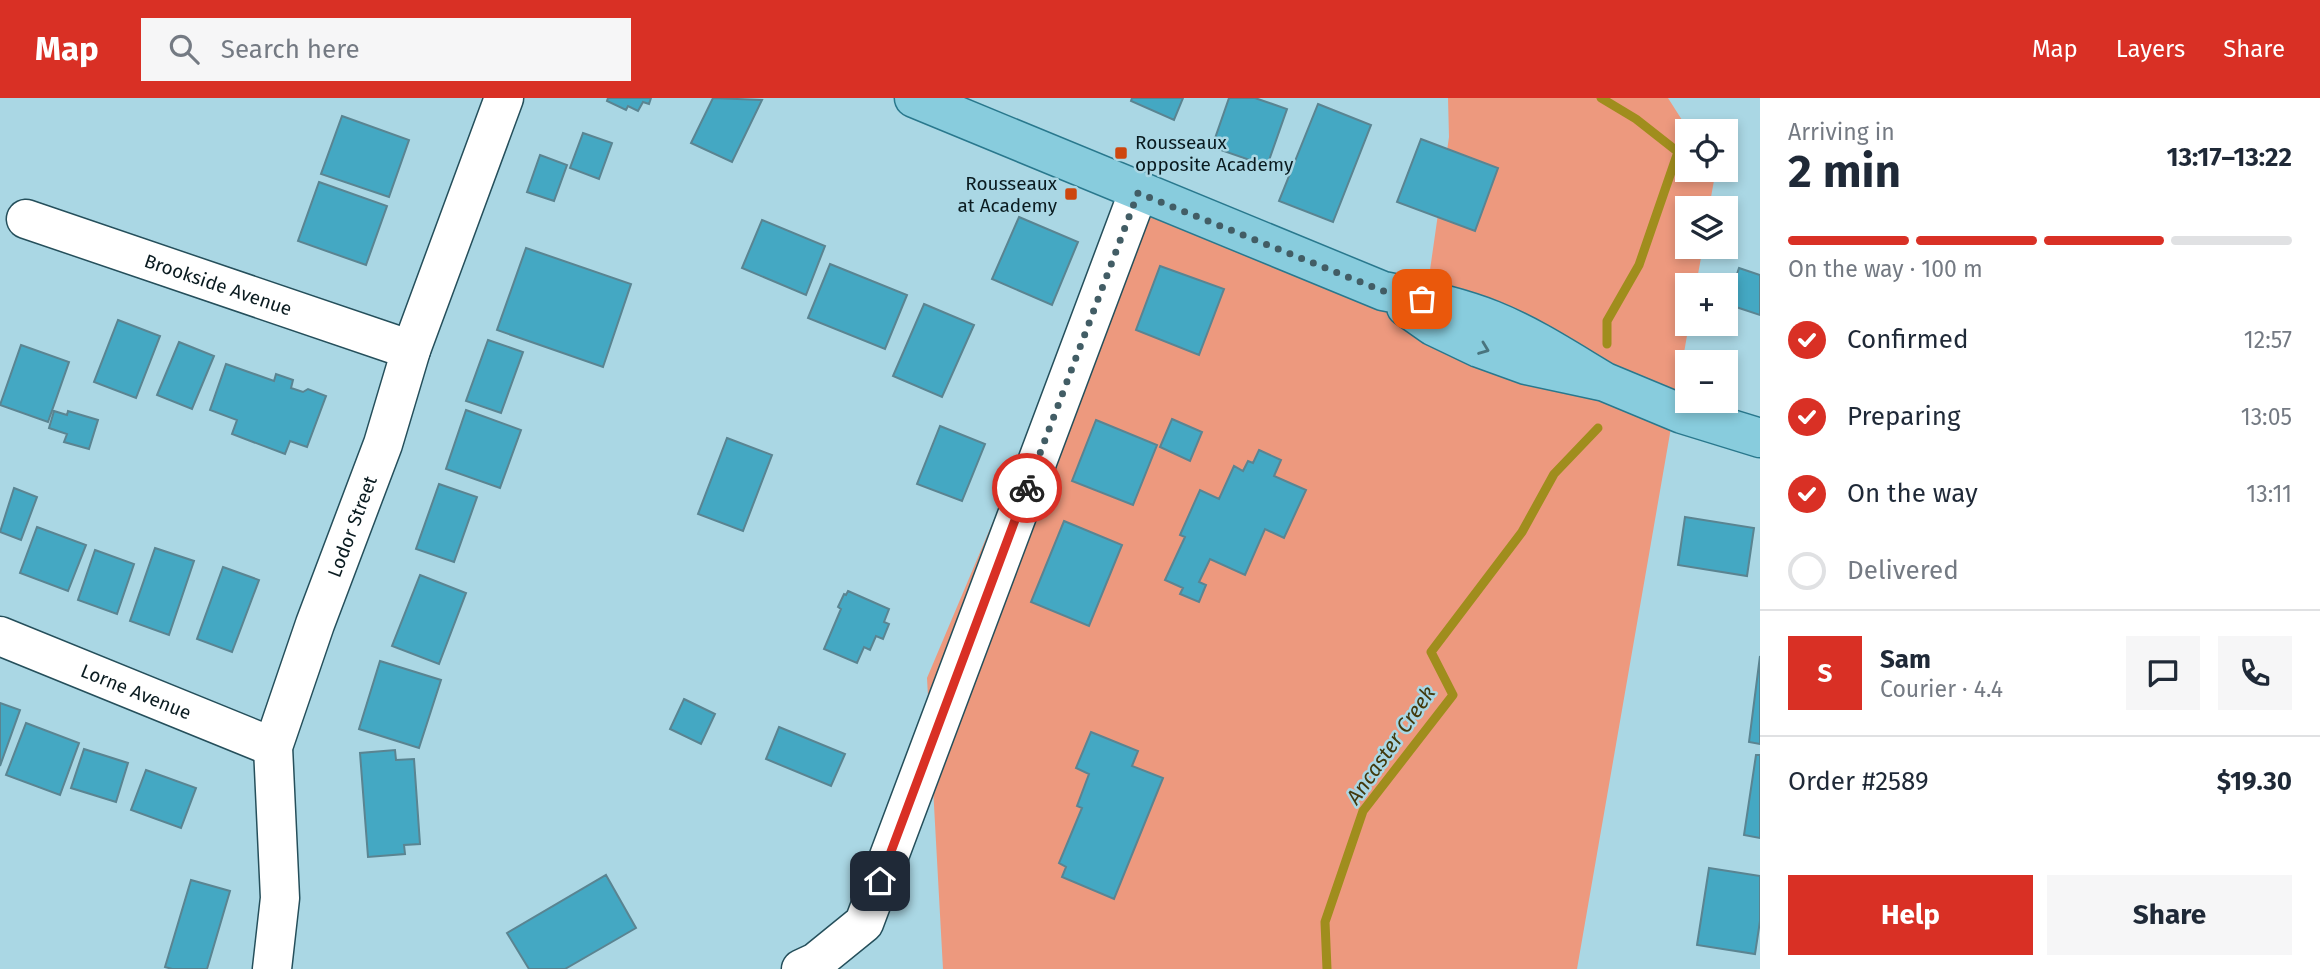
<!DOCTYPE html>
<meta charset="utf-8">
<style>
body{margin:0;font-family:"Fira Sans",sans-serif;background:#f6f6f7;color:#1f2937;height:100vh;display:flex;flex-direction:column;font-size:26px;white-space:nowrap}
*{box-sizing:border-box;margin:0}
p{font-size:23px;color:#747a83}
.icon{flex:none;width:38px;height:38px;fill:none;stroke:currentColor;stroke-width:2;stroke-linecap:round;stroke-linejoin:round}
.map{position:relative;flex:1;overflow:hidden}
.details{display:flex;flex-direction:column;background:#fff;width:560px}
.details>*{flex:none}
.controls{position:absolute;left:1675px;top:21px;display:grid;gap:14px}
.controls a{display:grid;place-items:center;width:63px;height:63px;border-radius:0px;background:#fff;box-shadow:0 4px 10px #0003;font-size:35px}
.pin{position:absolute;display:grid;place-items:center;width:60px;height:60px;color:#fff;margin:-30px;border-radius:14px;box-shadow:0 4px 10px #0006}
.courier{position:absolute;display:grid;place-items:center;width:70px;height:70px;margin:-35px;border:5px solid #d93025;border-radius:50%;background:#fff;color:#222;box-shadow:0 2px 9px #0007}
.overview em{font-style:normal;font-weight:700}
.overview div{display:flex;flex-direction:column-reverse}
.overview{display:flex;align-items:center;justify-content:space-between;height:119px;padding:0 28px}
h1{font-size:46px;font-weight:700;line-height:52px}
.bar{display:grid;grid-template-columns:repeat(4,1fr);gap:10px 7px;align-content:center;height:84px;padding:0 28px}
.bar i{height:9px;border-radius:5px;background:#e0e1e3}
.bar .on{background:#d93025}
.bar p{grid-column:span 4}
.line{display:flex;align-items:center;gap:18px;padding:0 28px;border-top:2px solid #e0e1e3}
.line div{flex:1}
.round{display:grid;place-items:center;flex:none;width:74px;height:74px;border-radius:0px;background:#f6f6f7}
ol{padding:0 28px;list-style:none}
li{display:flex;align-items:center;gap:21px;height:77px}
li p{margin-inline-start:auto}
li .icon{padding:7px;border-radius:50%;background:#d93025;color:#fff;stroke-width:4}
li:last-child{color:#747a83}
li i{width:38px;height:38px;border:4px solid #e0e1e3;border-radius:50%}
.action{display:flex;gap:14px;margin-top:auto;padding:14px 28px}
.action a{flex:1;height:80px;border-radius:0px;background:#d93025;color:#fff;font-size:28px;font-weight:700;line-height:80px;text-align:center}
.action a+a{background:#f6f6f7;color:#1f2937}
header{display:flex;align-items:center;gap:42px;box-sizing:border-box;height:98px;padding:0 35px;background:#d93025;color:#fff}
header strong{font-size:33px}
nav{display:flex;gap:38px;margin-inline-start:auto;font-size:24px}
.search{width:490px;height:63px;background:#f6f6f7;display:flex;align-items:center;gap:18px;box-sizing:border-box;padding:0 24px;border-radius:0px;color:#747a83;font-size:26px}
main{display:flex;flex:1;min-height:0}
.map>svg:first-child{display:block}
.green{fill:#ed997e}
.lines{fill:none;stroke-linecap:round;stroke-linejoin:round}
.stream{stroke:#a08d1d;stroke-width:9}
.building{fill:#44a8c3;stroke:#5a8491;stroke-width:2}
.minor-casing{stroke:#254f5b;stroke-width:41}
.major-casing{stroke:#29788d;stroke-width:41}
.minor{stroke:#fff;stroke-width:38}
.major{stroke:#8cd;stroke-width:38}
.oneway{stroke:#49747e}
.done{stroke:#425d65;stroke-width:7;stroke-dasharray:0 12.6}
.route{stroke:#d93025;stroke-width:9}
.poi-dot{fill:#cd460e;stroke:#aad7e4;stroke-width:2.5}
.labels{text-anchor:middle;stroke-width:5;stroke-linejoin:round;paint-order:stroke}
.poi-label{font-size:19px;fill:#0a1b20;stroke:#aad7e4;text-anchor:start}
.street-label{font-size:19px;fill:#0a1b20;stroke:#aad7e4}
.water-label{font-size:21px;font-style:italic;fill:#423a0e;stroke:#aad7e4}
</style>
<header>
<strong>Map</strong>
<div class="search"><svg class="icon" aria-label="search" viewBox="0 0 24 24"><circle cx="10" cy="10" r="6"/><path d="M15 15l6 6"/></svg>Search here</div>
<nav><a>Map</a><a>Layers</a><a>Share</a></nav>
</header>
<main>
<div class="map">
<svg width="1760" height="871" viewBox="0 0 1760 871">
<rect width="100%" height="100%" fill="#aad7e4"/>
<path class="green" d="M1448,0H1668L1689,33L1687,72H1712L1715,77L1709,110H1687V149H1703L1696,187H1687L1689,226L1577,871H943L927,580L1138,80L1409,188L1430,172L1449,39Z"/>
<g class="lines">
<path class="stream" d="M1601,0L1636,21L1678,54L1639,167L1607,223V246
M1327,871L1325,824L1363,713L1453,597L1431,554L1522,434L1554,376L1598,330"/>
</g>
<path class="building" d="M608,0H651L649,6L643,4L638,13L628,8L626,12L607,3Z
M713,0L762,2L732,64L691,45Z
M1132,0H1183L1174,22L1131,3Z
M1229,0H1255L1287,11L1267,68L1212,49Z
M1318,6L1371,27L1333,124L1279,103Z
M342,18L409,42L389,99L321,76Z
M583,35L612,45L599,81L570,70Z
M1421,41L1498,70L1475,133L1397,104Z
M540,57L567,67L554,103L527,94Z
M319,84L387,108L366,167L298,143Z
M1019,119L1078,144L1052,207L992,181Z
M762,122L825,148L806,197L742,170Z
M526,150L631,186L603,269L497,232Z
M830,166L907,197L885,251L808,220Z
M1160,168L1224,191L1199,257L1136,232Z
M1739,170L1760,177V217L1727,206Z
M924,206L974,227L942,299L893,278Z
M118,222L160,238L136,300L94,284Z
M488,242L523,254L501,315L466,303Z
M179,244L214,258L192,311L157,297Z
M21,247L69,264L48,324L0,307Z
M226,266L274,283L276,276L293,282L291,290L303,294L308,291L326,298L307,349L290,343L285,356L232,336L237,322L210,312Z
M466,312L521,332L500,390L446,371Z
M54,313L67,317L68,313L98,322L89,351L64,344L67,336L49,330Z
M1172,321L1202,334L1190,363L1160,349Z
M1096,322L1157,347L1133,407L1072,383Z
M940,328L985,346L962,403L917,386Z
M727,340L772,357L743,433L698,416Z
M1259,352L1281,362L1274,378L1306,392L1284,440L1265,431L1245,477L1210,461L1199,484L1206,487L1199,504L1180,496L1183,490L1165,482L1185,439L1180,437L1200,392L1219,401L1234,368L1243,373L1248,363L1253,365Z
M439,386L477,399L454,464L416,451Z
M14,390L37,399L21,442L0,434Z
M1685,419L1754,430L1747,478L1678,467Z
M1064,423L1122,447L1089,528L1031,504Z
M37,429L86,447L68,493L20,475Z
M155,450L194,463L169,537L130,523Z
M95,452L134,466L117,516L78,502Z
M223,469L259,482L232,554L197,541Z
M420,477L466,495L439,566L392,548Z
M848,493L889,511L884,524L889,526L883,541L876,538L870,552L864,549L857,565L824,551L841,511L838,509L844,496L846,497Z
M1760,558V646L1749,644Z
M380,563L441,582L419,650L359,631Z
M684,601L715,616L701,646L670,631Z
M0,605L20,612L0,668Z
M26,625L79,645L60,697L6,677Z
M779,629L845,656L831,688L766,661Z
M1091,634L1138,653L1132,668L1163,680L1114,801L1062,779L1066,769L1059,765L1082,710L1077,708L1089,676L1076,670Z
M84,651L128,665L116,704L71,690Z
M395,652L396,662L414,661L420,746L404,747L405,756L368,759L360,655Z
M1756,657H1760V740L1744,737Z
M146,672L196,690L181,730L131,712Z
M1709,770L1760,778V823L1755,856L1697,847Z
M606,777L636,830L565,871H529L507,835Z
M191,782L230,793L207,871H172L165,869Z"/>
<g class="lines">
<defs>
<g id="minor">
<path id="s1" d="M26,121L411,252"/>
<path id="s2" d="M0,538L273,649"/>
<path id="s3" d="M272,871L280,800L273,649L315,526L383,346L411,252L504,0"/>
<path d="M801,871L816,864L864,825L1138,95"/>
</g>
<path id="major" d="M914,0L1383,193C1420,200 1457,208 1492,222C1532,238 1568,262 1605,284
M1406,209L1433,228L1479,250L1526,267L1605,284L1682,316L1760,340"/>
</defs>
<use href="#minor" class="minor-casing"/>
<use href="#major" class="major-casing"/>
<use href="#minor" class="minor"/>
<use href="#major" class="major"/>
</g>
<defs><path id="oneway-chevron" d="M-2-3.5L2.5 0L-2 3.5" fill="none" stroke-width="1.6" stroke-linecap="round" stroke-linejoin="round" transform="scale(1.75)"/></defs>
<use class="oneway" href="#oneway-chevron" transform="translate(1484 251) rotate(21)"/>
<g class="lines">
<path class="done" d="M1027,390L1138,95L1383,193L1422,201"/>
<path class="route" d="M880,783L1027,390"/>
</g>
<g class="poi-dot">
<rect x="1114" y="48" width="14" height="14" rx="3.5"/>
<rect x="1064" y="89" width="14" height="14" rx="3.5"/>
</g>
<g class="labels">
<g class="poi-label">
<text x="1135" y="51">Rousseaux<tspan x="1135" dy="22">opposite Academy</tspan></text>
<text x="1057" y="92" text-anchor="end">Rousseaux<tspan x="1057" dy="22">at Academy</tspan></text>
</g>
<g class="street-label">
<text dy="7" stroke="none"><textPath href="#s1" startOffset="203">Brookside Avenue</textPath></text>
<text dy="7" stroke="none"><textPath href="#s3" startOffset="457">Lodor Street</textPath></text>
<text dy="7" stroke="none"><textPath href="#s2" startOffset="147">Lorne Avenue</textPath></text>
</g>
<g class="water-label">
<text transform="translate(1391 647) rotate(-55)" y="7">Ancaster Creek</text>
</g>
</g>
</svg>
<div class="controls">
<a><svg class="icon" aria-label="locate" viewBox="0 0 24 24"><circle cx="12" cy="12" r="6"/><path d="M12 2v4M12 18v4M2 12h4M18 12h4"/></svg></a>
<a><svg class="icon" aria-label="layers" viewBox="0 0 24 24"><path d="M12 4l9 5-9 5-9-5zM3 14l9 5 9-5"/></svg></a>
<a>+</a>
<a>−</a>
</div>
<div class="pin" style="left:1422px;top:201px;background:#ea580c"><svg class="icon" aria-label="bag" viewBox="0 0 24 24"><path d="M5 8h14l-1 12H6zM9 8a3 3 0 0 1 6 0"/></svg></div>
<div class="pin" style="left:880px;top:783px;background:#1f2937"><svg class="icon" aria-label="home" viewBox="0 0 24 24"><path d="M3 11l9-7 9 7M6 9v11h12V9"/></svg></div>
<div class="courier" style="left:1027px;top:390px"><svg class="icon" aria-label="bike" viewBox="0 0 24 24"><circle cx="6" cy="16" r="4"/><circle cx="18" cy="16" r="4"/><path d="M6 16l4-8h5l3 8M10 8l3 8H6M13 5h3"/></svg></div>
</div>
<section class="details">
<div class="overview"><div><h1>2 min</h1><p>Arriving in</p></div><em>13:17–13:22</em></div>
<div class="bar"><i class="on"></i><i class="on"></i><i class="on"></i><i></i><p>On the way · 100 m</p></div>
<ol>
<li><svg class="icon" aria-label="check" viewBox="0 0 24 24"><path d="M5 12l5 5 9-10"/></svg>Confirmed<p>12:57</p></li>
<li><svg class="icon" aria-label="check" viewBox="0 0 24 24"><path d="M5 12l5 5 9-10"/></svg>Preparing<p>13:05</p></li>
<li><svg class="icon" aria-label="check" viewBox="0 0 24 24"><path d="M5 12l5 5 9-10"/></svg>On the way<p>13:11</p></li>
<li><i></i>Delivered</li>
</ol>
<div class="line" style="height:126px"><b class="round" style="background:#d93025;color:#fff">S</b><div><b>Sam</b><p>Courier · 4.4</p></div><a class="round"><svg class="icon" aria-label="chat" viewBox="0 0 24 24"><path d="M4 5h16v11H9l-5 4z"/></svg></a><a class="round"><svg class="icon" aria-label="phone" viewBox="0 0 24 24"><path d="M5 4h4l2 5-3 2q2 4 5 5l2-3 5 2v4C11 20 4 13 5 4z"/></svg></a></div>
<div class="line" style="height:91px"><div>Order #2589</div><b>$19.30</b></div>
<div class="action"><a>Help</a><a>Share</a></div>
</section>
</main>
